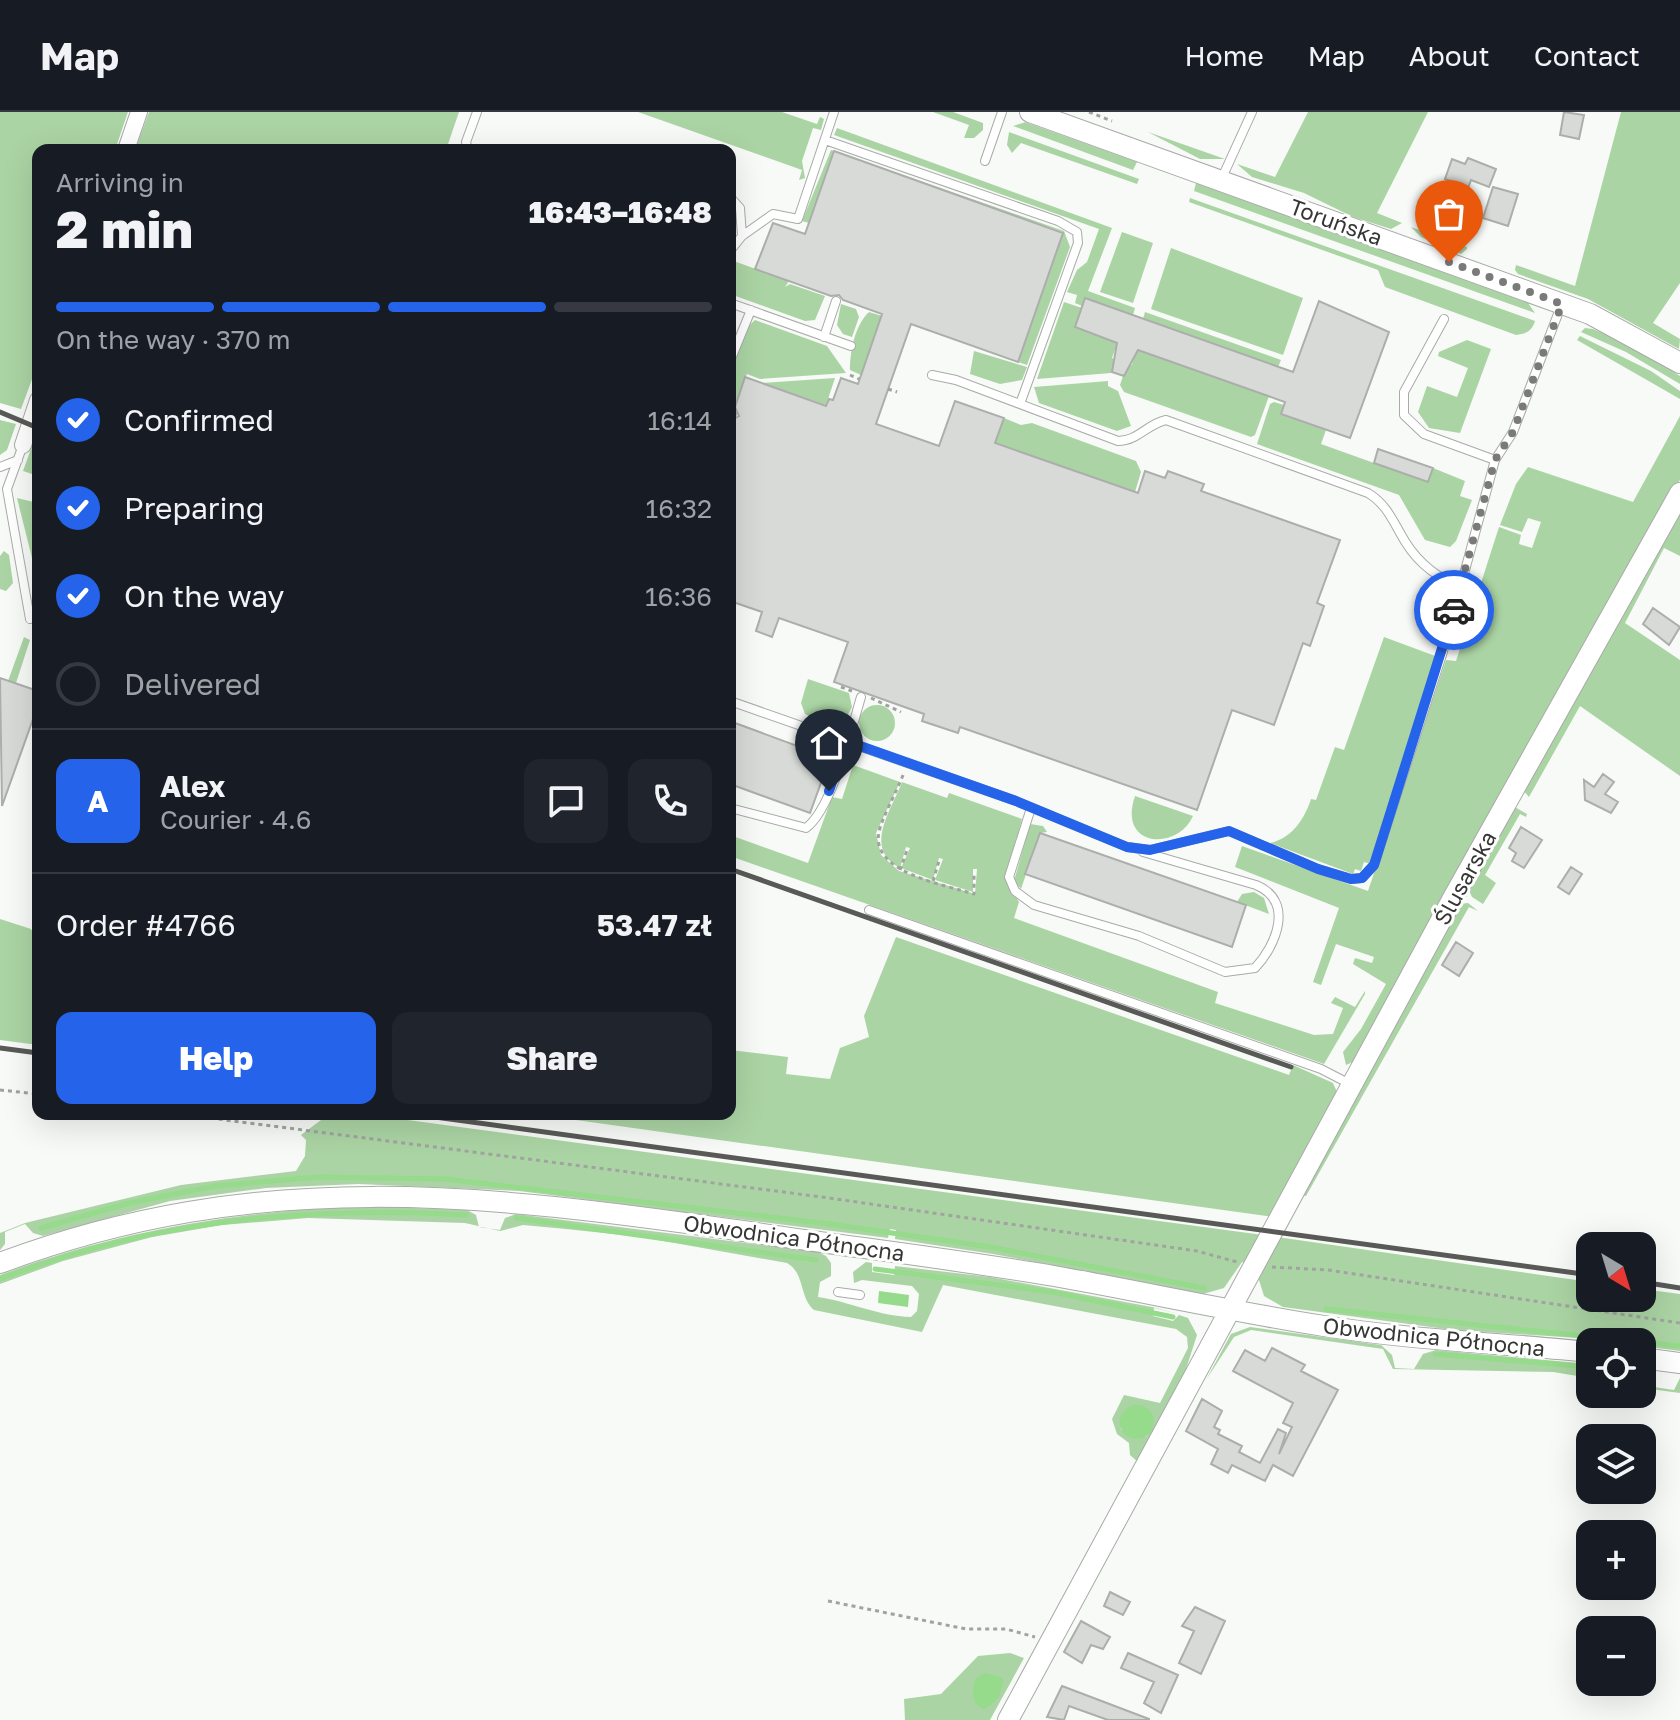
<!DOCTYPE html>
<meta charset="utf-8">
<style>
body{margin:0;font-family:"Golos Text",sans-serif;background:#20242c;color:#f1f3f6;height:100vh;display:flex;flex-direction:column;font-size:30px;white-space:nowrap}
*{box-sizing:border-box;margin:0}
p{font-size:26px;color:#9ea1a6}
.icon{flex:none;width:44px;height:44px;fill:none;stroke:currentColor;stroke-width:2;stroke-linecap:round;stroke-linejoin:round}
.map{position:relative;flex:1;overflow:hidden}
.drawer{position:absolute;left:32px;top:32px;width:704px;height:976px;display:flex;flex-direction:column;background:#171b24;border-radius:16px;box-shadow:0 8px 32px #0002}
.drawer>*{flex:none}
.needle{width:52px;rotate:142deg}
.buttons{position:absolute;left:1576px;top:1120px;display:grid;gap:16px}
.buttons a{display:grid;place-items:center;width:80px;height:80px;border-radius:16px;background:#171b24;box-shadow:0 8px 32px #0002;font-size:40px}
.pin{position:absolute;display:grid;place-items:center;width:68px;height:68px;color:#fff;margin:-82px -34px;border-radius:50% 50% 50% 0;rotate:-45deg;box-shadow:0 0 8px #0007}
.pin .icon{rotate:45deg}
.courier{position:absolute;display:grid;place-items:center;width:80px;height:80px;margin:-40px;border:6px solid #2563eb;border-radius:50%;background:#fff;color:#222;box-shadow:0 2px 10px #0007}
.summary em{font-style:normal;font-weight:800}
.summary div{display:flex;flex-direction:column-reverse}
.summary{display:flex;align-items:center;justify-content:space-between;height:136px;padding:0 24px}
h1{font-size:52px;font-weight:800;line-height:60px}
.bar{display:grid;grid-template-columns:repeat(4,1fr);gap:12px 8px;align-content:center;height:96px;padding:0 24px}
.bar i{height:10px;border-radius:6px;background:#363941}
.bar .on{background:#2563eb}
.bar p{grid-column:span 4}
.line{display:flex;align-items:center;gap:20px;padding:0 24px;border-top:2px solid #363941}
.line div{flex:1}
.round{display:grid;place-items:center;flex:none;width:84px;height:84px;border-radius:16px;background:#20242c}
ol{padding:0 24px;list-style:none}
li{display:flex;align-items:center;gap:24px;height:88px}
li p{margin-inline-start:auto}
li .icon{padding:8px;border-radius:50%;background:#2563eb;color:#fff;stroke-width:4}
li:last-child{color:#9ea1a6}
li i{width:44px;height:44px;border:4px solid #363941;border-radius:50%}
.action{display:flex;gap:16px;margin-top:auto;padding:16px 24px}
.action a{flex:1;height:92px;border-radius:16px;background:#2563eb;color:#fff;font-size:32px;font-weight:800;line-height:92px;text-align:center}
.action a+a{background:#20242c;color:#f1f3f6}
header{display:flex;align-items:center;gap:48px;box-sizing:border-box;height:112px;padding:0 40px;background:#171b24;border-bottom:2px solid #363941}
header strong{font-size:38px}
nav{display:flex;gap:44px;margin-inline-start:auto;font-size:28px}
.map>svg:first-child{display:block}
.green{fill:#abd4a4;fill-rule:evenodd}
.water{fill:#96da8b}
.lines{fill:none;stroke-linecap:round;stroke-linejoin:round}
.stream{stroke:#96da8b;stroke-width:5}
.building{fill:#d8dad7;stroke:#acaeab;stroke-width:2}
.service-casing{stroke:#a8aba8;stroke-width:10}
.minor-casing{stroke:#a8aba8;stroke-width:18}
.tertiary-casing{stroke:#a8aba8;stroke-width:22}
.path{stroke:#a1a3a0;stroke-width:3;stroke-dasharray:4 4;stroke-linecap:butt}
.service{stroke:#fff;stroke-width:8}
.minor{stroke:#fff;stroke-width:16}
.tertiary{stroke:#fff;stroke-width:20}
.rail{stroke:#595a58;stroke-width:5}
.done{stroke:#7a7b79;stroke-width:8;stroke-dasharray:0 14.4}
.route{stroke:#2563eb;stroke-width:10}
.labels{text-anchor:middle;stroke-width:6;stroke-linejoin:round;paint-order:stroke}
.street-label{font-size:22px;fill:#363735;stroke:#fff}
</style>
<header>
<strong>Map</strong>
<nav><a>Home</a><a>Map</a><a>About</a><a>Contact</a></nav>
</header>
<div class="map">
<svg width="1680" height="1608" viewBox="0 0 1680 1608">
<rect width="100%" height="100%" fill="#f7faf6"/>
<path class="green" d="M0,0H128L115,38H38V251L21,297L0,291Z
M149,0H459L446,38H135Z
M638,0H782L817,12L820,5L824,7L821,18L813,16L802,49L805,66L799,68L802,58Z
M933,0H953L983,11V18L974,26H964L969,13Z
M1308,0H1428L1377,101L1402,111L1391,117L1353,105L1304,81L1252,65L1237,52L1275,65Z
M1621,0H1680V171L1653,211L1680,227L1679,237L1588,187L1518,162L1515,158L1516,153L1575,174Z
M1026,10L1028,11L1137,50L1133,58L1013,14Z
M837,16L1112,116L1088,179L1135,196L1133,203L1086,186L1082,194L1075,191L1077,183L1067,180L1077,158L1087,150L1099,117L834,23Z
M1009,20L1139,67L1137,72L1021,31L1012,41L1007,33Z
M1148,20L1225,47H1200Z
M831,38L1064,119L1070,135L1027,253L1018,250L1063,120L834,40L809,111L802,109Z
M1196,71L1528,191L1535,201L1194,79Z
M1190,86L1535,209C1532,219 1526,222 1516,223L1385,175L1378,158L1189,90Z
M1411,115L1467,135V137L1461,142L1421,125Z
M1122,120L1153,131L1133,191L1100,180Z
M1171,136L1303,186L1283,243L1151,197Z
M731,148L789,169L785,175L790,172L825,184L815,208L805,209L730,182Z
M1064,190L1082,196L1075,215L1121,232L1116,235L1112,246L1115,248L1111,261L1037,267Z
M841,192L856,197L859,205L852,225L843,222L837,213Z
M869,200L882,204L861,263L850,258C850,239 855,213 869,200Z
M1145,200L1281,248L1278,255L1143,207Z
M755,208L827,234L846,261L760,267L747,262L733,298L730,297C730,269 731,228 755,208Z
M1585,216L1593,217L1626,231L1680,264V272L1626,240L1581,220Z
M1580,224L1651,259L1680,279V287L1577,228Z
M1467,228L1491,237L1460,321L1429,316L1418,300L1427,274L1457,285L1468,256L1438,244L1439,240Z
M1135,237L1269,284L1255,323L1251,325L1124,280L1120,273L1127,252L1132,253Z
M974,239L1027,255L1022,268L1000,272L970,262Z
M835,266L826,293L762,271Z
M1108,269V274L1118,279L1131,314L1117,319L1039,291L1034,275Z
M1274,290L1284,293L1281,302L1326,318L1321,332L1427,370L1433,356L1465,369L1460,384L1472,388L1456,429L1450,435L1425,428L1399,383L1257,332L1270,292Z
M1680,304V368L1355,949L1346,953L1343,940L1361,917L1386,872L1353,852L1355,846L1372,851L1374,845L1336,832L1321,873L1313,870L1339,796L1235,755L1242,734L1368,779L1446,548L1456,549L1499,415L1521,423L1519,432L1532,436L1541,410L1528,406L1522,420L1500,413L1516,372L1528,355L1633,390Z
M1004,306L1021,313L1032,311L1136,349L1141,360L1135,380L995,331Z
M0,308L16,312L7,338L0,343Z
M37,320L38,321V364L23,359Z
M17,386L38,391V470Z
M1680,393V444L1664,436L1625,511L1680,548V664L1580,594L1529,685L1522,677Z
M4,439L9,443L13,471L6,479L0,477V444Z
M24,525L30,528L16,571L8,569Z
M1384,525L1438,545L1371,752L1364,750L1361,759L1355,757L1353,762L1270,731C1292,726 1304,708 1311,687L1316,688L1335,635L1344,638Z
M808,567L849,581L852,595L846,606L826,613L805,602L801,591Z
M859 611a18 18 0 1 1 36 0a18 18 0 1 1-36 0Z
M853,653L900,670L876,721L881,743L899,759L975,782L977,757H973V780L935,768L943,747L939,746L933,768L901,756L910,736L906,735L900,756C862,737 892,697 902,670L947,686L949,681L1022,707L1005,767L1019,790L1014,806L1218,880L1215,891L1314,923L1333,922L1343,896L1331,891L1335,885L1355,895L1365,879V882L1324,952L730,744V723L808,751L832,685L842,687Z
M1135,684L1193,704C1178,739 1117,736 1135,684Z
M1513,694L1527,702L1526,705L1520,702L1485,763L1496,771L1483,792L1472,785L1468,776Z
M1030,712L1043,714L1047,720L1040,721L1021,777L1014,769Z
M1254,780L1264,786L1269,802L1237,790L1242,782Z
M1468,791L1478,799L1469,795L1306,1084L1300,1083L1459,792Z
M0,807L31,817L38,831V933L0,928Z
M896,825L1289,963L1293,953L1333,971L1337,980L1273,1105L533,1002H730V938L788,945L786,962L830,967L840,936L869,925L864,904Z
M329,1002H363L1263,1123L1248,1152L1242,1150L1224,1176L1203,1182L993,1142L895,1127L896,1118L890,1117L888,1126L519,1079L358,1072L266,1076L170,1089L43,1124L33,1121L25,1112L5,1120V1132L0,1138V1121L25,1111L181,1073L296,1059L305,1044L306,1028L301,1023Z
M358,1094L467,1098L476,1103L479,1115L500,1118L505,1106L516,1102L818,1140L826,1144L831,1151V1164L820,1170L818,1185C851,1190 878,1204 911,1205L917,1199L919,1182L912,1174L862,1168L854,1171L853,1160L866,1150L872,1151V1160L894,1163L895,1154L990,1165L1152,1195L1179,1202L1154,1196L1153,1204L1173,1209L1179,1203L1188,1206L1197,1223L1186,1257L1189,1261L1139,1351L1130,1343L1129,1331L1117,1322L1112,1307L1124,1283L1160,1291L1188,1236L1187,1225L1176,1217L943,1173L922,1220L814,1198C799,1185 805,1161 787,1151L641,1125L566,1117L523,1113L500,1119L465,1111L308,1106L222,1113L152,1125L63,1149L0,1172V1163C117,1119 233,1100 358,1094ZM1136,1294L1147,1297L1154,1311L1147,1324L1138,1327L1121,1317L1125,1298Z
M1277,1125L1590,1170V1186H1642V1177L1680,1182V1239L1642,1234V1230L1453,1218L1283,1195L1264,1184L1258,1165Z
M1250,1215L1381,1233L1392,1243L1395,1256L1414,1257L1423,1242L1436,1238L1590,1252V1266L1553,1260L1393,1257L1383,1237L1251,1218L1234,1225L1206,1268L1231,1222Z
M1644,1258L1651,1263L1654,1275L1674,1278L1680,1266V1281L1642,1276Z
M1010,1541L1024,1546L990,1608H905L904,1587L941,1582L978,1544Z"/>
<path class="water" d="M879,1179L909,1183L908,1195L878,1191Z
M1120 1310a17 17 0 1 1 34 0a17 17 0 1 1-34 0Z
M985,1561L1003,1566C1003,1581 996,1592 983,1597L975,1591L973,1577L976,1566Z"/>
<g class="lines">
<path class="stream" d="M516,1106L816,1148
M41,1116L129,1091L215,1074L318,1065L445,1067L822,1111L990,1135L1204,1176
M875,1157L1052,1180L1173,1205
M0,1167C151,1108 305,1094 466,1103
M1326,1197L1680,1234
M1435,1242L1590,1255"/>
</g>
<path class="building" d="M1564,0L1584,3L1579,27L1560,23Z
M834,39L1063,121L1018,250L911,212L876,312L939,334L955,289L1004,306L995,331L1138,381L1145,359L1165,366L1168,359L1204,372L1201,379L1340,428L1317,491L1324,494L1310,534L1303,531L1274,613L1232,598L1197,698L960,615L958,621L922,609L924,602L834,570L848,530L779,506L772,525L756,519L762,500L730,489V309L739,304L735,295L745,265L826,294L829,287L833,288L841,266L858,272L882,202L843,188L839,183L831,184L755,157L773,111L805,122Z
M1468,46L1496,57L1489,75L1471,68L1468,76L1445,67L1452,47L1465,52Z
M1493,75L1518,82L1508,114L1483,106Z
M1085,186L1293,260L1319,189L1389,220L1350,326L1281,302L1285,290L1138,238L1124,264L1112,260L1117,231L1075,215Z
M1378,337L1433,356L1428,370L1374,351Z
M1653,496L1680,515L1669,533L1643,512Z
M0,566L38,579V593L2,694Z
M735,611L830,646L810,701L730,672V625Z
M1603,662L1614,670L1605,682L1618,690L1611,701L1585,688L1584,668L1594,675Z
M1521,715L1542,728L1524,756L1512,749L1516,741L1509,736Z
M1040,721L1246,793L1232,835L1025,762Z
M1571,755L1582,762L1569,782L1558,775Z
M1456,830L1473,841L1459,864L1442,853Z
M1272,1236L1305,1253L1301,1259L1338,1278L1293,1364L1273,1353L1265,1369L1232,1353L1228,1361L1211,1352L1218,1337L1186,1319L1202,1287L1222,1299L1214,1315L1220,1318L1218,1322L1242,1334L1239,1340L1260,1351L1278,1317L1286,1321L1279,1342L1292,1315L1283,1311L1293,1291L1233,1259L1245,1238L1265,1249Z
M1110,1480L1130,1490L1123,1503L1104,1494Z
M1195,1495L1225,1509L1201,1562L1179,1551L1194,1519L1182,1514Z
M1081,1509L1110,1525L1103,1537L1091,1533L1082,1551L1064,1540Z
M1128,1541L1178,1563L1161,1601L1144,1591L1154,1570L1121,1556Z
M1062,1574L1149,1607V1608H1108L1069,1594L1064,1608L1047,1605Z"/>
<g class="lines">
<defs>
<path id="service" d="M825,28L1058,109L1077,120L1078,131L1020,292
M468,38L466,30L477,0
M985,49L1002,0
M1221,68L1252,0
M730,85L740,96L742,124
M730,139L742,124L773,102L798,107L834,0
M730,191L851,234
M1444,207L1404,280V303L1424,322L1495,348
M824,225L836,189
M730,249L751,198
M932,263L956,268L1118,329C1138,329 1147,312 1166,308L1368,381C1388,393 1394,412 1406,431C1420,453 1438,465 1460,476
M730,301L732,302
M23,333L7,377L30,507
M0,355L18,348
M730,589L1016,689L1127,735L1150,738L1229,719L1318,757L1351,767L1362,766L1374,753L1442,543L1495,348L1513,320L1561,194
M730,696L806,716C832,697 851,618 861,585
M1031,696L1009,765L1015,779L1034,793L1139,824L1225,860L1255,856C1276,834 1295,789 1256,773L1143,740
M869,798L1321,957L1352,973
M838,1180L860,1183"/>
<path id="minor" d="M126,38L139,0
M23,333L38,288"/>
<path id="tertiary" d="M1030,0L1590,202L1680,251
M0,1151C260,1054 483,1082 750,1120C851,1135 953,1147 1054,1164C1144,1180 1234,1200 1324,1214C1412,1228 1502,1231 1590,1240
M1642,1246L1680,1251
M1008,1608L1453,786L1680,381"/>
</defs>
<use href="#service" class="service-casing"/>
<use href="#minor" class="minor-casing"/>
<use href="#tertiary" class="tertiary-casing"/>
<path class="path" d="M1089,0L1112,9
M850,263L859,267
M888,277L897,280
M841,575L852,579
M871,586L901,600
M903,663C897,679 881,708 879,720C870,761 946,773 974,782V760
M900,758L907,738
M933,769L939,749
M0,978L38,982
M179,1002L822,1085L1197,1139L1237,1150
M1272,1155L1328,1158L1680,1211
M828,1489L966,1517H1006L1035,1525"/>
<use href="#service" class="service"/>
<use href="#minor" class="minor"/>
<use href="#tertiary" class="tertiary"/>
<path class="rail" d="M0,300L38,316
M730,757L1291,955
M0,936L38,941
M413,1002L1590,1163
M1642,1170L1680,1176"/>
</g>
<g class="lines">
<path class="done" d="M1449,150L1562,192L1513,320L1495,348L1454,498"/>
<path class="route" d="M829,679L846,629L1016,689L1127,735L1150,738L1229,719L1318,757L1351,767L1362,766L1374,753L1454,498"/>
</g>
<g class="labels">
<g class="street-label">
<text transform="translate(1336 110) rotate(20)" y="8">Toruńska</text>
<text transform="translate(1465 766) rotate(-61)" y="8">Ślusarska</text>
<text transform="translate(794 1126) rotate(8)" y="8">Obwodnica Północna</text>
<text transform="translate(1434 1225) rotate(6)" y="8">Obwodnica Północna</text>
</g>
</g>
</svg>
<div class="buttons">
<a><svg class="needle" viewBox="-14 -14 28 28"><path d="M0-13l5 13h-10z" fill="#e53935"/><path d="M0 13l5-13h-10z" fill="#9ea1a6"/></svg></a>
<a><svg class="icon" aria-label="locate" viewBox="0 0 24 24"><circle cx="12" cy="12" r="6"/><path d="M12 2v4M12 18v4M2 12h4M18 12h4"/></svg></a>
<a><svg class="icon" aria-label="layers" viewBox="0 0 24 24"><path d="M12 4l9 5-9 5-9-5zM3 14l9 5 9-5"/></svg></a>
<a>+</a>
<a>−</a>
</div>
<div class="pin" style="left:1449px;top:150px;background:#ea580c"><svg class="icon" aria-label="bag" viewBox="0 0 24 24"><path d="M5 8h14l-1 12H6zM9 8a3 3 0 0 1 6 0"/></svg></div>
<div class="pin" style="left:829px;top:679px;background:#1f2937"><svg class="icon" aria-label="home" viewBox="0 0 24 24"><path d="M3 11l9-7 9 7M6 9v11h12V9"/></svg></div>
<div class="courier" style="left:1454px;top:498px"><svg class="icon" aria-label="car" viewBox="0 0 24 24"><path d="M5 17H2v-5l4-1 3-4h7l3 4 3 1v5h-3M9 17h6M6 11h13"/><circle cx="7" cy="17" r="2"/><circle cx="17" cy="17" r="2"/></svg></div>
<section class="drawer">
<div class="summary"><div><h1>2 min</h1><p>Arriving in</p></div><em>16:43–16:48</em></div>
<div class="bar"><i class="on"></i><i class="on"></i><i class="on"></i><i></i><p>On the way · 370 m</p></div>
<ol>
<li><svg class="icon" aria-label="check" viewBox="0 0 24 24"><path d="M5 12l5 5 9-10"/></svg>Confirmed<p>16:14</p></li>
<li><svg class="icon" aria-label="check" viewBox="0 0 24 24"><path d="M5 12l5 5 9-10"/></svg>Preparing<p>16:32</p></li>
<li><svg class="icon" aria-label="check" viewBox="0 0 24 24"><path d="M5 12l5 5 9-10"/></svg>On the way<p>16:36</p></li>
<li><i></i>Delivered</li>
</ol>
<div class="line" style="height:144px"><b class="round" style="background:#2563eb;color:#fff">A</b><div><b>Alex</b><p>Courier · 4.6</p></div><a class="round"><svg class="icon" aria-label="chat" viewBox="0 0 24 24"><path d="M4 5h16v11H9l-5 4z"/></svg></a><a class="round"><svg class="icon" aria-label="phone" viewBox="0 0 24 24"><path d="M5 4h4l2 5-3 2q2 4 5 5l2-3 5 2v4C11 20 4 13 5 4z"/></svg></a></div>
<div class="line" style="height:104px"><div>Order #4766</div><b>53.47 zł</b></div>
<div class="action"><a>Help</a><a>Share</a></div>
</section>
</div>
